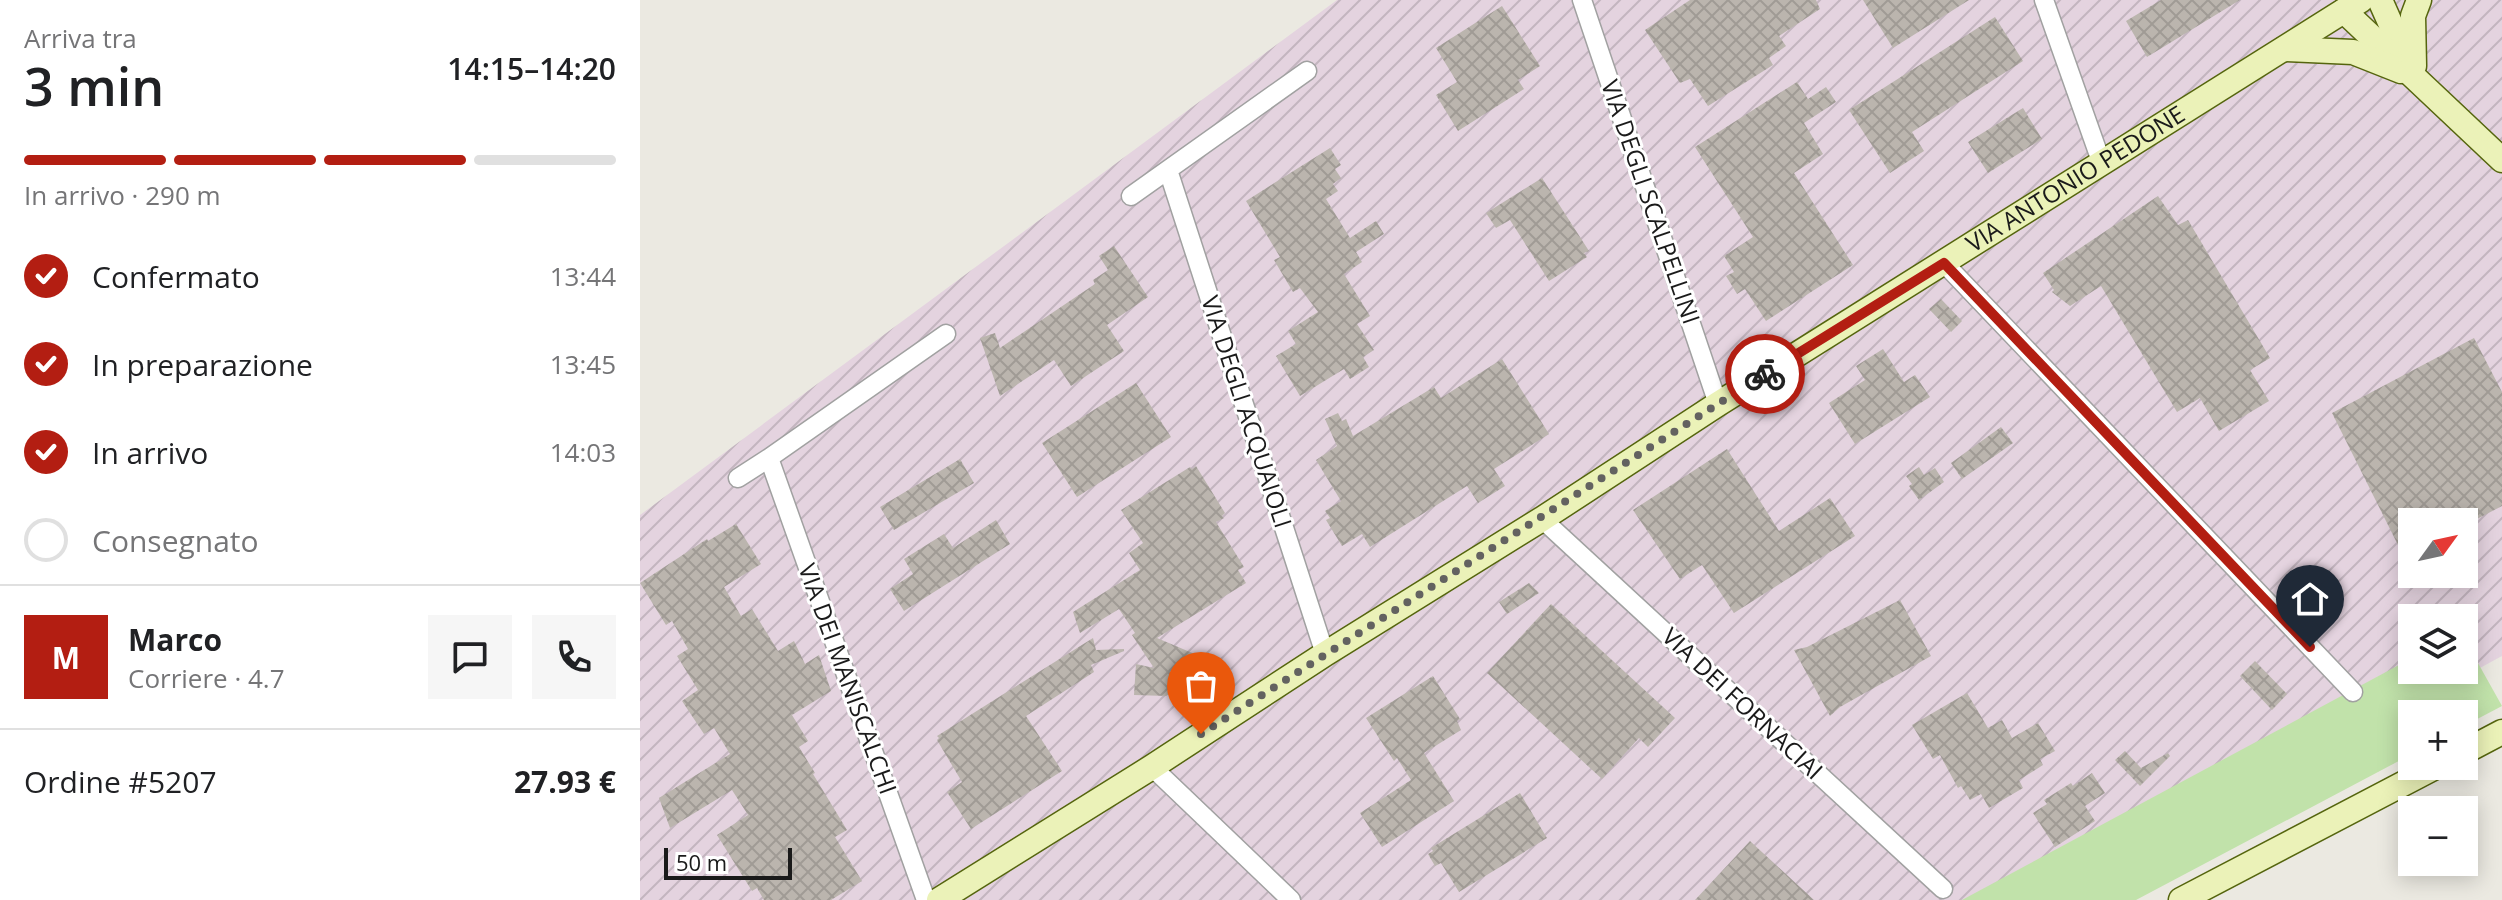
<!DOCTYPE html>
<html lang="it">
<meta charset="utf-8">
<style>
body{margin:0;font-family:"Open Sans",sans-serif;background:#f6f6f6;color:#202124;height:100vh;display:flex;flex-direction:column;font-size:30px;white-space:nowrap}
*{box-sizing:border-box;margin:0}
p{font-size:26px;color:#757577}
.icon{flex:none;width:44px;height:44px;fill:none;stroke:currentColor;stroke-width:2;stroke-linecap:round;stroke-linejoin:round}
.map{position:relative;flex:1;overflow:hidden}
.panel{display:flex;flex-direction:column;background:#fff;width:640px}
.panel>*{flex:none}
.needle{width:52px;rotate:57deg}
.controls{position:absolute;left:1758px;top:508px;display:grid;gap:16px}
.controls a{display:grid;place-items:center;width:80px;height:80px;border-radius:0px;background:#fff;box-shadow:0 4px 20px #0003;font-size:40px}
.scale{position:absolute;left:24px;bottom:20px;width:128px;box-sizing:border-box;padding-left:8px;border:4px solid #1a1a1a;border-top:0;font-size:22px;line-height:28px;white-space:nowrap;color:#1a1a1a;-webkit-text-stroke:6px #fff;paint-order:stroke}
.pin{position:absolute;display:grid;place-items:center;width:68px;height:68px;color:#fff;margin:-82px -34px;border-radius:50% 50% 50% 0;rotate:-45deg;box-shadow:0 0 8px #0007}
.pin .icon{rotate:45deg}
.courier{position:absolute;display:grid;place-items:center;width:80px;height:80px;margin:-40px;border:6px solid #b31e12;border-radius:50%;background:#fff;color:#222;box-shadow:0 2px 10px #0007}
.overview em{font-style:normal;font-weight:600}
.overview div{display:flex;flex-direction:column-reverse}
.overview{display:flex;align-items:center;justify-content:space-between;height:136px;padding:0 24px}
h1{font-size:52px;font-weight:600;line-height:60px}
.bar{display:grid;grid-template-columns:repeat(4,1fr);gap:12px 8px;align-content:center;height:96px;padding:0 24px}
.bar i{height:10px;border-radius:6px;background:#e0e0e0}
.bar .on{background:#b31e12}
.bar p{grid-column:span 4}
.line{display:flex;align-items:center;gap:20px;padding:0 24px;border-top:2px solid #e0e0e0}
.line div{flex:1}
.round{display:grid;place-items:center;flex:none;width:84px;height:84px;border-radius:0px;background:#f6f6f6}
ol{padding:0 24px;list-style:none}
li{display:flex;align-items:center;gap:24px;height:88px}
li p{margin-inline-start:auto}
li .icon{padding:8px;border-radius:50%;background:#b31e12;color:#fff;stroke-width:4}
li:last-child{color:#757577}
li i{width:44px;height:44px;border:4px solid #e0e0e0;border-radius:50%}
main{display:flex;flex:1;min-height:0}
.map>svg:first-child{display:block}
.industrial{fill:url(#industrial-furrows);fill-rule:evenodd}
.grass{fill:#c1e2aa}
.building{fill:url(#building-cross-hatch)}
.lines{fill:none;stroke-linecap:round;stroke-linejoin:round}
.street-casing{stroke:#a1a1a1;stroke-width:21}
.secondary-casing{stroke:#55650e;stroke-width:27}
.street{stroke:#fff;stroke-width:18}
.secondary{stroke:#ebf2b8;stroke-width:24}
.done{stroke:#636260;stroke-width:8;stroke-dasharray:0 14.4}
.route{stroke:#b31e12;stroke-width:10}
.labels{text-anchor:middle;stroke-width:6;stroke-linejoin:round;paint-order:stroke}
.street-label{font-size:24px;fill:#1a1a1a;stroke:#fff}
</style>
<main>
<section class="panel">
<div class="overview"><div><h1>3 min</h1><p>Arriva tra</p></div><em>14:15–14:20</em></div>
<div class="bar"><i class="on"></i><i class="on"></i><i class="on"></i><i></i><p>In arrivo · 290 m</p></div>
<ol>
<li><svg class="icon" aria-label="check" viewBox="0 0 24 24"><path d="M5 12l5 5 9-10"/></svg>Confermato<p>13:44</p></li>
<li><svg class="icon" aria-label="check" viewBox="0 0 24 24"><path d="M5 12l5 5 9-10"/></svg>In preparazione<p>13:45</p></li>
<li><svg class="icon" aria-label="check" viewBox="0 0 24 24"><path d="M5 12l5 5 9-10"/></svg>In arrivo<p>14:03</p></li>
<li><i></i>Consegnato</li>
</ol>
<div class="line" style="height:144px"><b class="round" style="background:#b31e12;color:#fff">M</b><div><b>Marco</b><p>Corriere · 4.7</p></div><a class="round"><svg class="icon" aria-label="chat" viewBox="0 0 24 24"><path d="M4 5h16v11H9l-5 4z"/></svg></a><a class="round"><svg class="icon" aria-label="phone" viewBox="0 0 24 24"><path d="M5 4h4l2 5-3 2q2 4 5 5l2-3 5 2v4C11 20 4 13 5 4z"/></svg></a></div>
<div class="line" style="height:104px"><div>Ordine #5207</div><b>27.93 €</b></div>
</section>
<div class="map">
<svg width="1862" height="900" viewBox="0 0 1862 900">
<defs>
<pattern id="industrial-furrows" width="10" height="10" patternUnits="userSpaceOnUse" patternTransform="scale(2)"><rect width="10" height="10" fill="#e4d3df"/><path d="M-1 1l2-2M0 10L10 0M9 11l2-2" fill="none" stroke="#c3b5bf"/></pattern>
<pattern id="building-cross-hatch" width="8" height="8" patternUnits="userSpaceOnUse" patternTransform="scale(2)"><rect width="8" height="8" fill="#bbb5ae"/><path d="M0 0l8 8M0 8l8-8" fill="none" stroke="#a09b95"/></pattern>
</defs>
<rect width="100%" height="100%" fill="#ebe9e1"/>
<path class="industrial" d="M697,0H1862V656L1554,823L1382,900H0V515ZM1772,522H1824V574H1772ZM1772,618H1824V670H1772Z"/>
<path class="grass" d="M1824,638L1862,706L1824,726V714H1772V754L1496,900H1322L1772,658V670H1824Z"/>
<path class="building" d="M1050,0H1176L1180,9L1139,36L1146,46L1129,58L1133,65L1068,106L1050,79L1040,83L1005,30Z
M1223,0H1329L1253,48Z
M1521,0H1600L1507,57L1486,21Z
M862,6L900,66L878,80L884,89L818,131L796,95L817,82L796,48Z
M1355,17L1383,61L1272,132L1284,151L1250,173L1209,110Z
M1157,82L1168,99L1186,87L1196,102L1164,123L1183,154L1154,173L1213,265L1126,321L1105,289L1097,294L1086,276L1094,272L1084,256L1113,237L1055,147Z
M1383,108L1402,139L1348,173L1328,142Z
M690,148L701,165L695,169L701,178L693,184L698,191L686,199L710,238L736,221L744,234L716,252L722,262L704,274L730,316L717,324L734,350L723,357L729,367L710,379L704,369L660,396L636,356L656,344L648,331L678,312L660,288L653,292L634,260L640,257L606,201Z
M902,178L949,251L944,253L947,257L909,281L870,220L856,228L846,213Z
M1518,196L1538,225L1548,220L1630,358L1610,370L1629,401L1579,431L1560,398L1537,412L1461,286L1430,306L1412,292L1414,290L1403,273Z
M474,246L508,297L467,325L484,351L431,386L414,360L360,396L340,338L355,333L360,348L455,284L453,280L468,270L459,256Z
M1301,299L1322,321L1311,332L1289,309Z
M1834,338L1862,392V506L1831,522H1772V573L1692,413Z
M1243,349L1264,382L1275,375L1290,397L1215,444L1189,403L1225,380L1216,366Z
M862,359L909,434L854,469L865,486L838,503L827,486L730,547L722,534L702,546L686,520L690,518L685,511L701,501L676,460L697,446L685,419L698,413L702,421L706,419L713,436L794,387L801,398Z
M496,383L531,437L437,497L402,443Z
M1361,427L1373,443L1322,479L1311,463Z
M1087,449L1139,531L1190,498L1215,536L1094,613L1062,565L1040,579L993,510Z
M320,459L334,483L254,530L240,507Z
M556,466L585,513L582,516L584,518L576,522L604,567L598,570L606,583L517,638L557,655L546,683L526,696L494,695L496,664L514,668L492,635L495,633L479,609L440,633L433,612L500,570L489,553L503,543L481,510L550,467L552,469Z
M1279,467L1284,475L1295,468L1304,482L1279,500L1269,486L1272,484L1266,476Z
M356,520L370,544L264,611L250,589L273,574L264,559L304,534L313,548Z
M96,524L121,564L84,587L101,616L112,609L138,651L154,641L165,664L179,655L191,691L152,715L168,741L159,747L175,773L173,774L207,830L195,837L222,881L191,900H124L117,888L112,891L77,835L108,815L92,790L30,828L19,798L90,754L74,728L64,734L42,701L58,690L37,656L48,649L32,621L26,625L0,583L67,539L68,541Z
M889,583L899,593L867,614L859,602Z
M1260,600L1291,656L1200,707L1190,716L1154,650L1167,647Z
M911,604L1035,718L1008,747L999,738L962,779L847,673Z
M453,638L456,650L484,649V651L451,665L454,672L386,716L422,771L331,829L307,792L322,782L297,740L299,738L297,736Z
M1615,661L1647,694L1632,710L1600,676Z
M793,676L820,719L817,721L821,730L784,753L814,801L742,847L720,813L771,780L757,758L754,761L726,718Z
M1327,693L1348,728L1362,720L1372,738L1398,723L1415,751L1400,759L1403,765L1379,780L1383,788L1349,808L1341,794L1330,800L1321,786L1318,788L1300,755L1293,759L1272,725Z
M1485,751L1501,768L1528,753L1530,756L1500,786L1475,760Z
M1452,773L1465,793L1445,806L1455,821L1415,847L1393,813L1407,804L1404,800L1431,783L1433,786Z
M880,793L907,838L819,892L801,863L795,866L788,854L793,851L791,848Z
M1110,841L1174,900H1055Z"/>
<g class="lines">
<defs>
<path id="street" d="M942,0L1078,404
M1404,0L1462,164
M528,170L685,654
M491,196L667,71
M1304,263L1713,692
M98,478L129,458
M902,519L1303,889
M512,767L651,900
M286,900L129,458L306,334"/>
<g id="secondary">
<path d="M1740,0L1768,63"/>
<path d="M1704,11L1862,160"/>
<path d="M1644,49L1713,52L1761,71"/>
<path d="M1774,66L1773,16L1779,0"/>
<path d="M1824,752L1862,732"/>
<path id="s1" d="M299,900L512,767L685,654L902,519L1078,404L1721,0"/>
<path d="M1541,900L1797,766"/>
</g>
</defs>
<use href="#street" class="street-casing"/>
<use href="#secondary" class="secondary-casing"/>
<use href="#street" class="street"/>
<use href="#secondary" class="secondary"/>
</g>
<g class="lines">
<path class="done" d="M561,734L1125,374"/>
<path class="route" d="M1125,374L1304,263L1670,647"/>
</g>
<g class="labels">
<g class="street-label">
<text dy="8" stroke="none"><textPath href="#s1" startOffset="1346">VIA ANTONIO PEDONE</textPath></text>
<text transform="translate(1010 202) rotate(71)" y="8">VIA DEGLI SCALPELLINI</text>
<text transform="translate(606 412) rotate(72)" y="8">VIA DEGLI ACQUAIOLI</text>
<text transform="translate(207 679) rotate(70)" y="8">VIA DEI MANISCALCHI</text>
<text transform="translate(1102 704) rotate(43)" y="8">VIA DEI FORNACIAI</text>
</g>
</g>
</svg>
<div class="controls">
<a><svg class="needle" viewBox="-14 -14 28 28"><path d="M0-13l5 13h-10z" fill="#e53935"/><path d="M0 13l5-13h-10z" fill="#757577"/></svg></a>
<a><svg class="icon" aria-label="layers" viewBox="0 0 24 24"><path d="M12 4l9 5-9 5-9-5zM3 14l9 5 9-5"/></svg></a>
<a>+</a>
<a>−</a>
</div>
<div class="scale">50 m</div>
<div class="pin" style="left:561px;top:734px;background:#ea580c"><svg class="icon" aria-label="bag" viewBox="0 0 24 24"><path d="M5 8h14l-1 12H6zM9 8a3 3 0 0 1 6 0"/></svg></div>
<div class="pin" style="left:1670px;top:647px;background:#1f2937"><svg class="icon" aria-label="home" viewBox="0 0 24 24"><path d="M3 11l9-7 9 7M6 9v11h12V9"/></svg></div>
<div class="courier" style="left:1125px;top:374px"><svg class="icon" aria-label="bike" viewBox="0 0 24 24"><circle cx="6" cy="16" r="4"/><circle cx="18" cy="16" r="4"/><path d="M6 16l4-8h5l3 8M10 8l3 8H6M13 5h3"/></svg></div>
</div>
</main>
